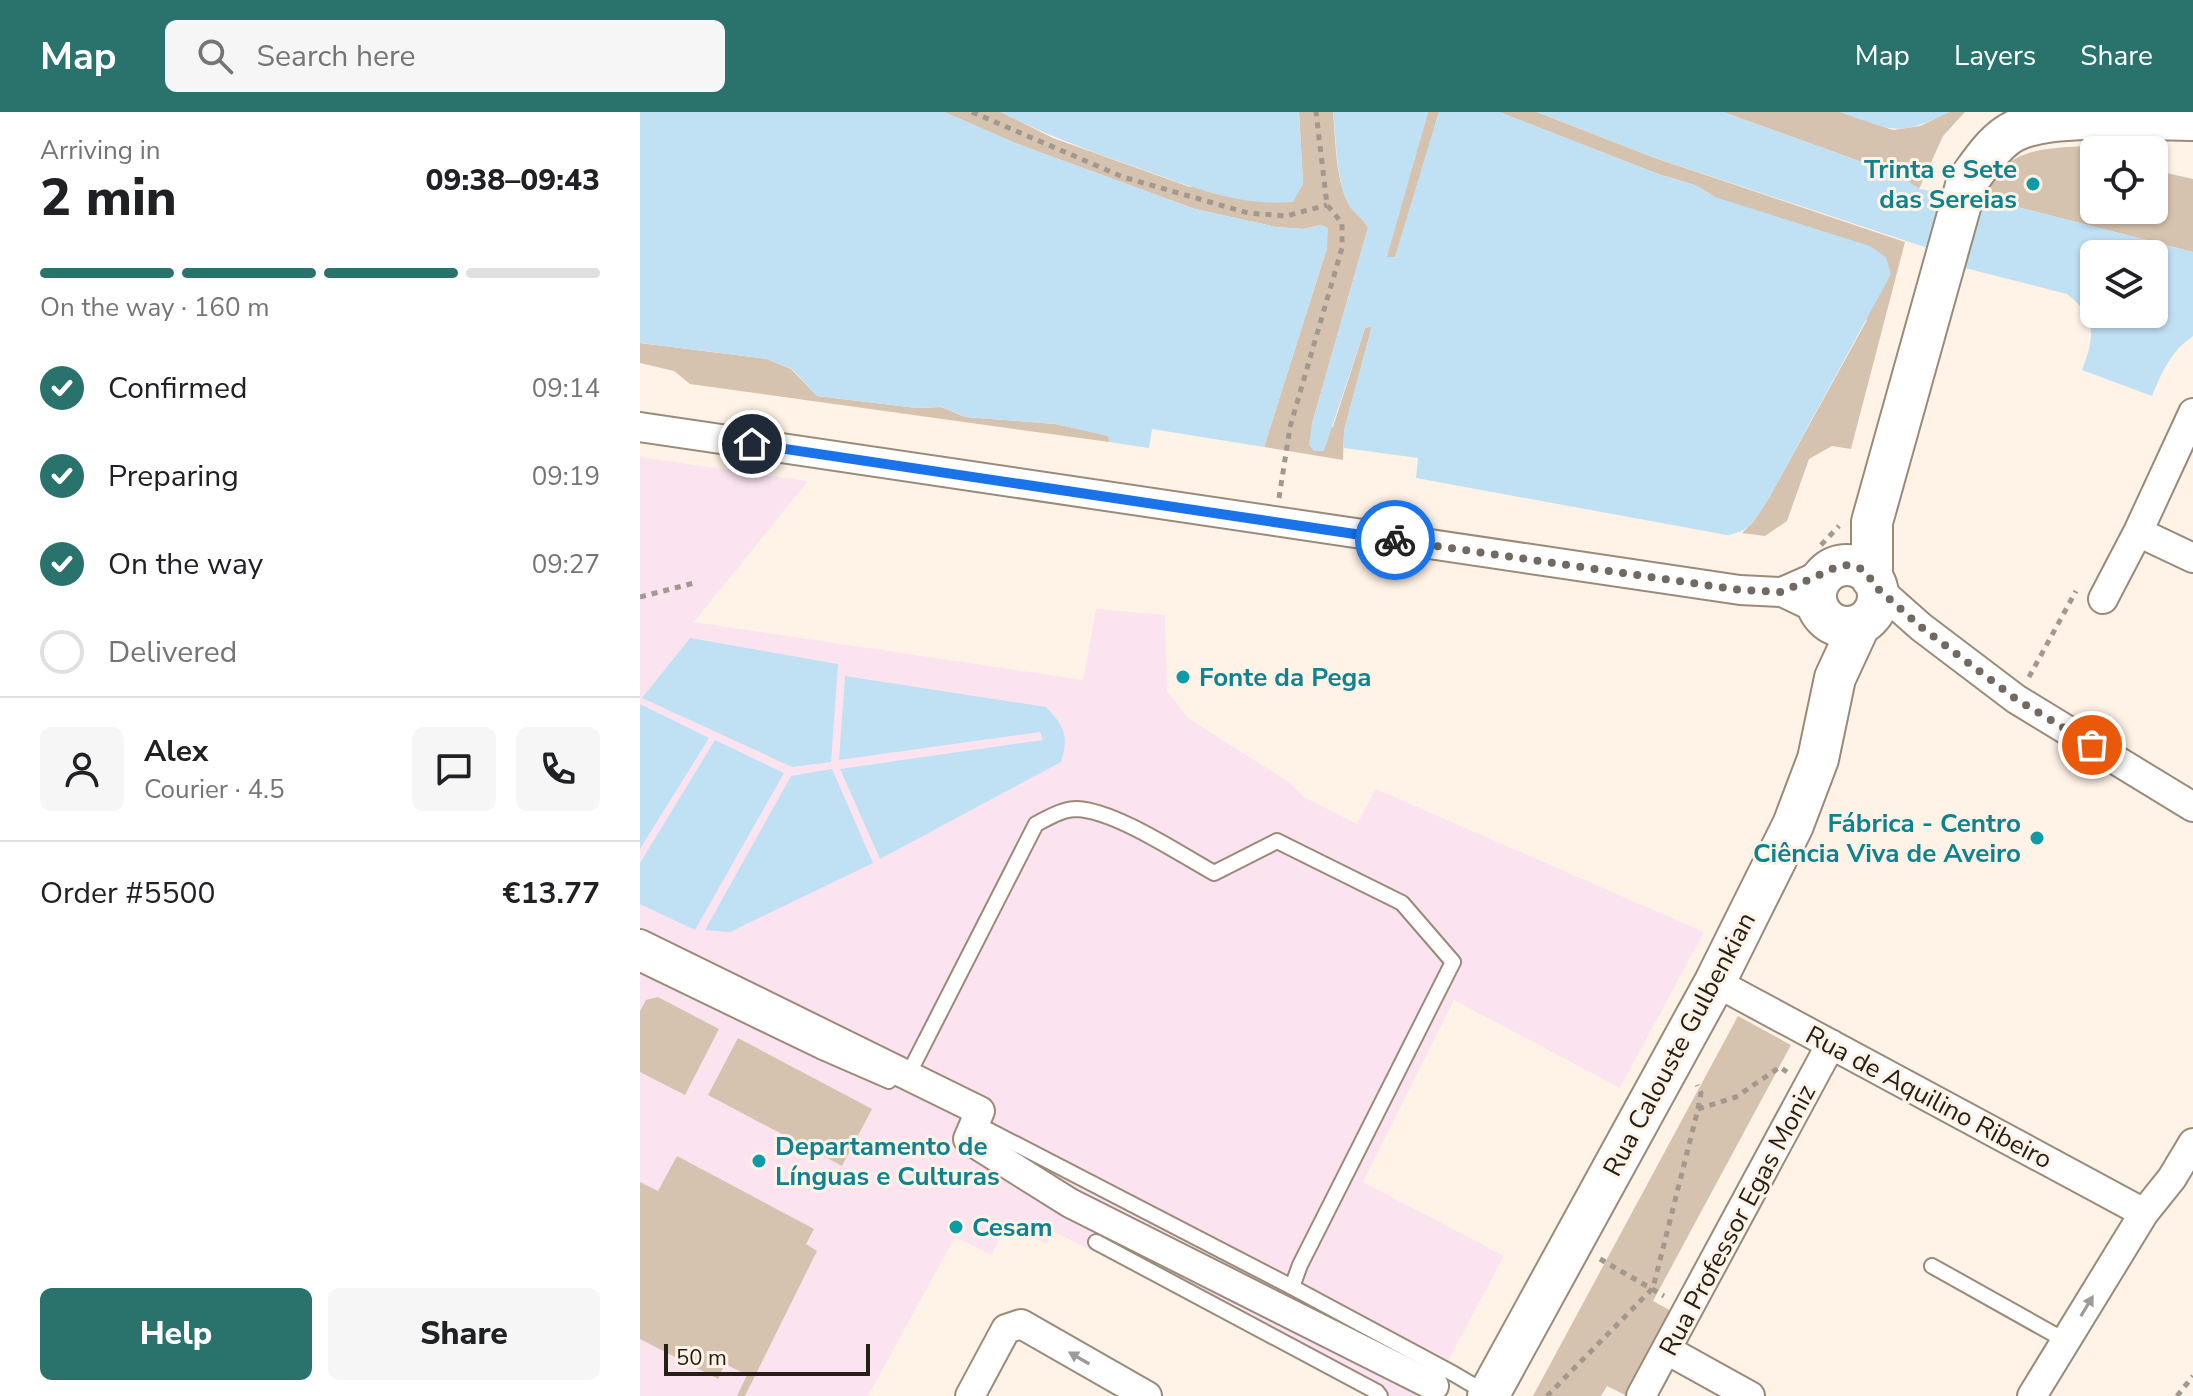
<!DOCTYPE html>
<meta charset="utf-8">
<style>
body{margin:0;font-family:"Nunito Sans",sans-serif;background:#f6f6f6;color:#202124;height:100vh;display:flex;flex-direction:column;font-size:30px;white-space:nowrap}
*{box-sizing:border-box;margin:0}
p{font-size:26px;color:#757577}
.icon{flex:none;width:44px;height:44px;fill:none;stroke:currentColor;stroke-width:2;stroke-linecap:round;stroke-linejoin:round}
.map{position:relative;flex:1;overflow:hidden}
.sheet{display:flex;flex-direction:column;background:#fff;width:640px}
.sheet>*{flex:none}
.tools{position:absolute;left:1440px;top:24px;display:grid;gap:16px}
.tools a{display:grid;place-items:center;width:88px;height:88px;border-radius:12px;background:#fff;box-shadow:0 2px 6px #0004;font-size:40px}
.scale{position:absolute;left:24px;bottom:20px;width:206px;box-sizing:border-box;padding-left:8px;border:4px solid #261f18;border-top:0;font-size:22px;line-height:28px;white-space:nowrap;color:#261f18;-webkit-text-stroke:6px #fff3e7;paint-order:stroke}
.pin{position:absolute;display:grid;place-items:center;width:68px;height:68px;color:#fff;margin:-34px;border:4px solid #fff;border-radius:50%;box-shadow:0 2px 8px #0007}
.courier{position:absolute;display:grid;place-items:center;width:80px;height:80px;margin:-40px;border:6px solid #1a73e8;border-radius:50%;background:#fff;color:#222;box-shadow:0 2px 10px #0007}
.head em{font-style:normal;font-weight:800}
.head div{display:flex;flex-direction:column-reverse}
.head{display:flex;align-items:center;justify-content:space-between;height:136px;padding:0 40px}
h1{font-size:52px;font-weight:800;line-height:60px}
.bar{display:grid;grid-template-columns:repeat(4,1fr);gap:12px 8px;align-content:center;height:96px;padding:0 40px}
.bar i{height:10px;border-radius:6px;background:#e0e0e0}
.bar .on{background:#2a736d}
.bar p{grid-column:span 4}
.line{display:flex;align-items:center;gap:20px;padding:0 40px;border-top:2px solid #e0e0e0}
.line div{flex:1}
.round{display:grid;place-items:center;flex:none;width:84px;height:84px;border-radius:12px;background:#f6f6f6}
ol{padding:0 40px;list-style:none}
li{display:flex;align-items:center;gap:24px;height:88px}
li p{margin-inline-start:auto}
li .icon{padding:8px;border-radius:50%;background:#2a736d;color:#fff;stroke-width:4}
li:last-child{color:#757577}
li i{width:44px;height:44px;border:4px solid #e0e0e0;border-radius:50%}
.primary-button{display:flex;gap:16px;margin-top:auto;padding:16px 40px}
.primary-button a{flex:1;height:92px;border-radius:12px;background:#2a736d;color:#fff;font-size:32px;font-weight:800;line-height:92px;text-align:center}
.primary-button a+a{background:#f6f6f6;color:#202124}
header{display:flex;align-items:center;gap:48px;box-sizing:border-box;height:112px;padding:0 40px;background:#2a736d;color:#fff}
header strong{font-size:38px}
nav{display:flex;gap:44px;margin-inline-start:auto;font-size:28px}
.search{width:560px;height:72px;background:#f6f6f6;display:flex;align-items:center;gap:20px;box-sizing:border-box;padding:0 28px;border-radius:12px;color:#757577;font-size:30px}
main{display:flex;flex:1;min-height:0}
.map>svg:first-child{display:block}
.education{fill:#fbe4f0}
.green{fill:#d6c3af}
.water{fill:#c0e0f3;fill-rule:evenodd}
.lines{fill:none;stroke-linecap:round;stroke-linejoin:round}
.lane-casing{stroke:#9b8a78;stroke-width:18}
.street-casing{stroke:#9b8a78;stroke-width:32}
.secondary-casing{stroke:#9b8a78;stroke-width:44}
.path{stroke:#a2988e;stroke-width:5;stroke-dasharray:6 6;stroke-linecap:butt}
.lane{stroke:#fff;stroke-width:14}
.street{stroke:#fff;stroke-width:28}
.secondary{stroke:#fff;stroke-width:40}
.oneway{fill:#9d9a97}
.done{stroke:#726960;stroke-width:8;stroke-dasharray:0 14.4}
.route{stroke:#1a73e8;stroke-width:10}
.culture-dot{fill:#0f9aa8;stroke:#fff3e7;stroke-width:3}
.labels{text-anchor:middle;stroke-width:6;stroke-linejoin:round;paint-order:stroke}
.culture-label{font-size:26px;font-weight:bold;fill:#0d838f;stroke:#fff3e7;text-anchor:start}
.street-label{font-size:26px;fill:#261f18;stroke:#fff3e7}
</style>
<header>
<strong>Map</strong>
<div class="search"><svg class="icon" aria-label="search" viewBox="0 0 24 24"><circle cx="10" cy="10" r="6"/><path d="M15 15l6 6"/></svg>Search here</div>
<nav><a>Map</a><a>Layers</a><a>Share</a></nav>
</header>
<main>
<section class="sheet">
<div class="head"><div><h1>2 min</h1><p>Arriving in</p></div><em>09:38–09:43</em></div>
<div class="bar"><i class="on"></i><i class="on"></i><i class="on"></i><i></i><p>On the way · 160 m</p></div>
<ol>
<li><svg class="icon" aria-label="check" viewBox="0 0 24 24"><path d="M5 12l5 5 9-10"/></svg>Confirmed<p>09:14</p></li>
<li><svg class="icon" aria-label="check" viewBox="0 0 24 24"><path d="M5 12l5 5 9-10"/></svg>Preparing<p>09:19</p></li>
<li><svg class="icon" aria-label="check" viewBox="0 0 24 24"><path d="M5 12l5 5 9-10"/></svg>On the way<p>09:27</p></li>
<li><i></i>Delivered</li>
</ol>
<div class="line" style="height:144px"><a class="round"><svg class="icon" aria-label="person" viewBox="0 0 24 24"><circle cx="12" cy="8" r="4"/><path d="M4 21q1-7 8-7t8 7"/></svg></a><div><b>Alex</b><p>Courier · 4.5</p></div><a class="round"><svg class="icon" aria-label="chat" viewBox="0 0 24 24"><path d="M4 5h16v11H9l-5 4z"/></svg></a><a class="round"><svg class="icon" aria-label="phone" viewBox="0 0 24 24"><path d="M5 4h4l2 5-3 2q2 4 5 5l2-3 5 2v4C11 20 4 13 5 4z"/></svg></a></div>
<div class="line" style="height:104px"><div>Order #5500</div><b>€13.77</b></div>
<div class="primary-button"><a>Help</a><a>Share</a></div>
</section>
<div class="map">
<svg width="1553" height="1284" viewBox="0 0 1553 1284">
<rect width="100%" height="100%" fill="#fff3e7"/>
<path class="education" d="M0,345L168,369L54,510L443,568L456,497L525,503L527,578L548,606L650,671L664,685L717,712L736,677L1064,820L980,976L814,888L723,1070L864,1144L789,1284H739L413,1119L406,1132L368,1112L351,1143L315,1125L228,1284H0Z"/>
<path class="green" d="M304,0H361L413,26L550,75L663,72L659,0H693C696,29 695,64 708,91C713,101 723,105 728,116L672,312L693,315L725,216L732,214L704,319L703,348L624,335L687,136V116L681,113L663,117L636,115L555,97L380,33Z
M788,0H799L755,146L746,145Z
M859,0H897L1015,46L1265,130L1211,337L1192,334L1169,347L1147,409L1125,424L1102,421L1114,409L1130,384L1227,208L1075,85L1055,73L1018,62Z
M1083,0H1200L1253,18L1280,14L1309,0H1325L1303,24L1279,77L1258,63Z
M1466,33L1476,38H1454V98H1514V58L1553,67V140L1342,86C1365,29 1415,37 1466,33Z
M0,231L127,247L151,257L177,284L277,296L301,295L325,305L416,312L469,324V330L50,272L34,259L0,251Z
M18,885L79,917L45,983L0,960V899L6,888Z
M1098,904L1151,933L1013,1189L1033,1200L987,1284L967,1274L961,1284H893Z
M98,926L232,997L202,1054L68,983Z
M37,1044L174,1117L166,1132L177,1139L105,1284H97L107,1263L85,1252L78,1267L0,1227V1070L18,1079Z"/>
<path class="water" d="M0,0H304L380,33L555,97L636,115L663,117L681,113L688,116L687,136L624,335L512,317L509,336L469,330L468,324L416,312L325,305L301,295L277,296L177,284L152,257L127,247L0,231Z
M361,0H659L663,72L653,90C602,95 551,75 504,58C455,41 407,24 361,0Z
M693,0H788L747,145H755L799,0H859L1018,62L1055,73L1075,85L1230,134L1246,145L1251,162L1130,384C1117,404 1112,420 1087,423L776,366L778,346L704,336V319L732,214L725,216L684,339H674L669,333L672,312L728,116C723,105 713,101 708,91C695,63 697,29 693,0Z
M897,0H1083L1258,63L1279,77L1342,86L1553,140V224C1531,239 1522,260 1512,284L1442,258C1455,224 1457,206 1427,182L1325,156L1321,147L1015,46ZM1454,142H1514V202H1454Z
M1200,0H1309C1257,26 1252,18 1200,0Z
M50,526L198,552L191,650L152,655L2,586Z
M205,564L406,595C425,615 429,624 421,650L240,747L200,657L403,628L400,620L199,648Z
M0,592L69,626L0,737Z
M75,628L144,661L55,818L0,792V751Z
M192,657L233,751L90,820L65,818L151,664Z"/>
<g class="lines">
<defs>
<path id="lane" d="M0,852L180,939L249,969
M267,965L396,712C408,706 422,697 437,697C476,699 538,741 574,761L637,729L762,791L813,850L660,1153L652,1175
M333,1010L652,1175L814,1262L848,1282
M456,1130L737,1280L740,1284
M1292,1154L1426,1229"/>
<path id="street" d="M0,315L1100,478L1142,480L1178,497
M1498,420L1553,446
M1237,476L1281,515L1376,587L1553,695
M1142,480L1185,461
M1463,487L1498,420L1553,301
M0,832L340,999L328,1027L430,1091L794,1274
M1075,870L1504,1101
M1027,1238L1110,1284
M330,1284L366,1217L381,1212L507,1284
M1001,1284L1191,932
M1392,1284L1504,1101L1532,1066L1553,1031"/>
<path id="secondary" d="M1176 484a31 31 0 1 1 62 0a31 31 0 1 1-62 0Z
M1232,467V410L1327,70C1341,51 1356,26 1379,17C1418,1 1508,8 1553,8
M848,1284L1075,870L1153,713L1178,647L1195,566L1220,512"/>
</defs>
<use href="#lane" class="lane-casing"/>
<use href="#street" class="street-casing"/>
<use href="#secondary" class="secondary-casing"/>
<path class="path" d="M332,0L483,65L608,101L646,104L687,93
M639,386L650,315L702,136V111L687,93L676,0
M1181,433L1199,414
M0,485L58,470
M1389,565L1436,479
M1058,997L1096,985L1140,955L1147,960
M960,1147L1024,1184
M907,1284L1013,1176L1058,997L1061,981L1057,973
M1537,1284L1553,1264"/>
<use href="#lane" class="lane"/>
<use href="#street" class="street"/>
<use href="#secondary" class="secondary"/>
</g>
<defs><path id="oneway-solid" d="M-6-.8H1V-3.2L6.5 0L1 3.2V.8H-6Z" transform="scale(2)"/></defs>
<g class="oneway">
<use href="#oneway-solid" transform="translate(1447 1194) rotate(-59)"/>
<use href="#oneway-solid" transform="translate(439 1246) rotate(-150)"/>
</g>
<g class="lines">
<path class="done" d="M755,428L1100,478L1142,480L1194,456L1205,453L1215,454L1225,459L1237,476L1281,515L1376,587L1452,633"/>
<path class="route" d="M112,332L755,428"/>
</g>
<g class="culture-dot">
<circle cx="1393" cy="72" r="8"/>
<circle cx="543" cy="565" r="8"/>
<circle cx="1397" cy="726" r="8"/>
<circle cx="119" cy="1049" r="8"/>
<circle cx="316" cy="1115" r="8"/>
</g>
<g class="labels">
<g class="culture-label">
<text x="1377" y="66" text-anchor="end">Trinta e Sete<tspan x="1377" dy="30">das Sereias</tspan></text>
<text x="559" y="574">Fonte da Pega</text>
<text x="1381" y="720" text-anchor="end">Fábrica - Centro<tspan x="1381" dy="30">Ciência Viva de Aveiro</tspan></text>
<text x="135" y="1043">Departamento de<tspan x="135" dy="30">Línguas e Culturas</tspan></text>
<text x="332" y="1124">Cesam</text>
</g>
<g class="street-label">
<text transform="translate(1039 932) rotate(-62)" y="9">Rua Calouste Gulbenkian</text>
<text transform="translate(1289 985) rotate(28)" y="9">Rua de Aquilino Ribeiro</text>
<text transform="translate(1097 1108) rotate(-62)" y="9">Rua Professor Egas Moniz</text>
</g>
</g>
</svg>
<div class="tools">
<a><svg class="icon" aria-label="locate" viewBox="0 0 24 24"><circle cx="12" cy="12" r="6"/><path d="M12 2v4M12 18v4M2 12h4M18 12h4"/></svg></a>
<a><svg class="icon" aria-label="layers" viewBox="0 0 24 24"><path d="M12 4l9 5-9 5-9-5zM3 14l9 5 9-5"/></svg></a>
</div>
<div class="scale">50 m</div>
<div class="pin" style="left:1452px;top:633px;background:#ea580c"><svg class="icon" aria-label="bag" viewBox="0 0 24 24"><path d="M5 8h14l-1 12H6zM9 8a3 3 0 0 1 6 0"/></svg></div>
<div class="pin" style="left:112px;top:332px;background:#1f2937"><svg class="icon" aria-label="home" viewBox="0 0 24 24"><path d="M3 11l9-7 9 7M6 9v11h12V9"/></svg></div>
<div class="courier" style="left:755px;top:428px"><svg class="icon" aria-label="bike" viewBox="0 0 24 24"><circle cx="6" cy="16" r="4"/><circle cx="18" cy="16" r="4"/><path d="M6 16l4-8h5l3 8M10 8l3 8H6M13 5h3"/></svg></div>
</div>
</main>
